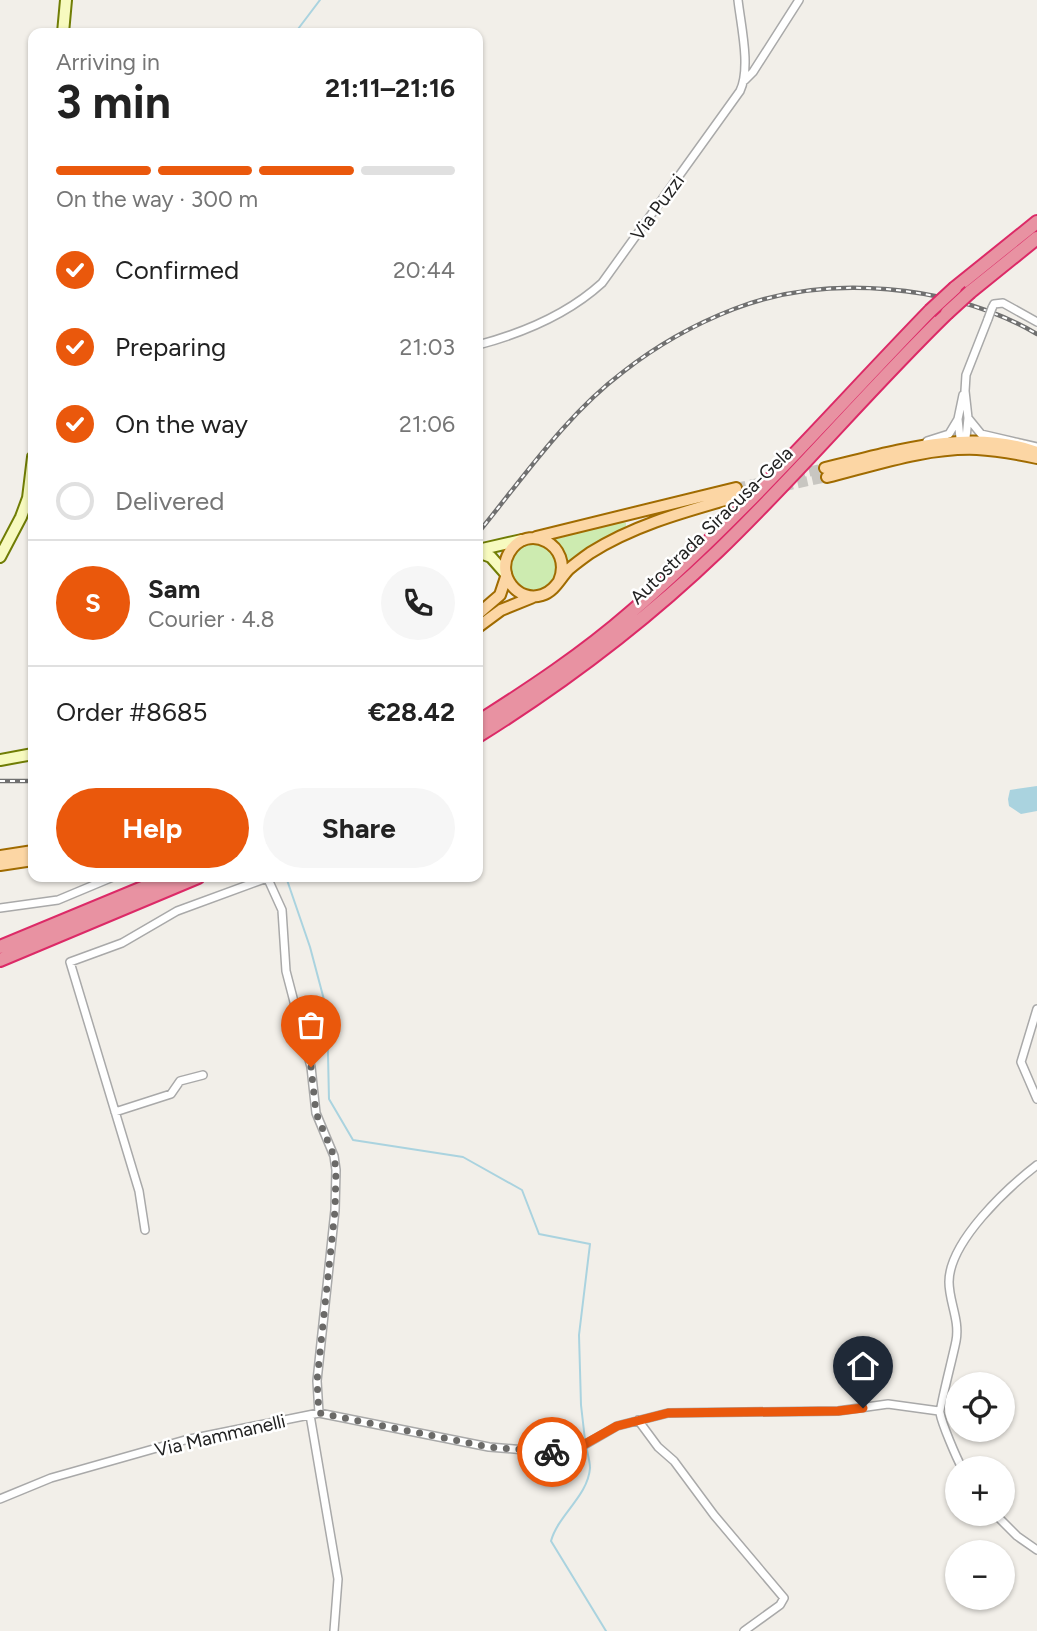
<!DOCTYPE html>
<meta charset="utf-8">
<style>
body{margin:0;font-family:Figtree,sans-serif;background:#f6f6f6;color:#222;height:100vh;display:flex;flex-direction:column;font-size:26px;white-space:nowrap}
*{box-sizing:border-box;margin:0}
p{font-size:23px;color:#767676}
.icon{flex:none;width:38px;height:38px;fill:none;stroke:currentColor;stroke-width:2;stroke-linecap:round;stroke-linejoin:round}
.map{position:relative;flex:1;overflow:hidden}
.drawer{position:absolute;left:28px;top:28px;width:455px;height:854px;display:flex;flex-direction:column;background:#fff;border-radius:14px;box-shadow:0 2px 5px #0004}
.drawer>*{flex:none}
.controls{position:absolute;left:945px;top:1372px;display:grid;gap:14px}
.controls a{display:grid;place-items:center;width:70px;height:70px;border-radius:50%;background:#fff;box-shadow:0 2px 5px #0004;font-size:35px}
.pin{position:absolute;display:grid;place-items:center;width:60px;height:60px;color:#fff;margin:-72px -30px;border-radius:50% 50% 50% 0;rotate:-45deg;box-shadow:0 0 7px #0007}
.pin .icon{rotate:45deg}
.courier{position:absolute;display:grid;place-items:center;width:70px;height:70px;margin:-35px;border:5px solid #ea580c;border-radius:50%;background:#fff;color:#222;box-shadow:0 2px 9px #0007}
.summary em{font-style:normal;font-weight:700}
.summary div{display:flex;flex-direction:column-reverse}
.summary{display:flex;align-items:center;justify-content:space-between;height:119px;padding:0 28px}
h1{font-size:46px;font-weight:700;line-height:52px}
.bar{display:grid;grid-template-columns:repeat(4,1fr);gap:10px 7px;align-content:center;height:84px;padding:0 28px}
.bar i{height:9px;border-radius:5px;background:#e0e0e0}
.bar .current{background:#ea580c}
.bar p{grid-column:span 4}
.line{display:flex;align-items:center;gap:18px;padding:0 28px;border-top:2px solid #e0e0e0}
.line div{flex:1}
.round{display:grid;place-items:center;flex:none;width:74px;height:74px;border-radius:37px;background:#f6f6f6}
ol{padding:0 28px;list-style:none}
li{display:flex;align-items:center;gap:21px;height:77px}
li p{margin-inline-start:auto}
li .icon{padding:7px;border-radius:50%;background:#ea580c;color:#fff;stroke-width:4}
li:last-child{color:#767676}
li i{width:38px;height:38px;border:4px solid #e0e0e0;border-radius:50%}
.button{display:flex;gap:14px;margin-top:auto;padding:14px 28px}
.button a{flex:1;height:80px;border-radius:42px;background:#ea580c;color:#fff;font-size:28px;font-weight:700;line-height:80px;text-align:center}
.button a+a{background:#f6f6f6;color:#222}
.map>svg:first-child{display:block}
.grass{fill:#cdebb0}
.water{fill:#aad3df}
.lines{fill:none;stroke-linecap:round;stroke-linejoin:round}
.stream{stroke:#aad3df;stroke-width:2}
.primary-tunnel{stroke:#c8c6c1;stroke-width:10;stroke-dasharray:10 5;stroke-linecap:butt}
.street-casing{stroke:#a9a9a9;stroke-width:10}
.secondary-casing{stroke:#707d05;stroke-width:14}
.primary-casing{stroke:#a06b00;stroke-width:14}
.highway-casing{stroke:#dc2a67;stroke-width:16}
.street{stroke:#fff;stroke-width:7}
.secondary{stroke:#f7fabf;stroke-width:10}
.primary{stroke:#fcd6a4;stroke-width:10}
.highway{stroke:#e892a2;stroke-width:12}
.rail-casing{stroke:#707070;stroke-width:4.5}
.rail{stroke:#fff;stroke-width:2;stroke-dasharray:5;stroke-linecap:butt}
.street-bridge-casing{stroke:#a9a9a9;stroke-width:10;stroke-linecap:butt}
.highway-bridge-casing{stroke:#dc2a67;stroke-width:16;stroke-linecap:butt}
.street-bridge{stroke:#fff;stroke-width:7}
.highway-bridge{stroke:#e892a2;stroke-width:12}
.done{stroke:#6b6a68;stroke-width:7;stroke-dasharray:0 12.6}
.route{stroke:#ea580c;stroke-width:9}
.labels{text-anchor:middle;stroke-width:5;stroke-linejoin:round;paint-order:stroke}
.street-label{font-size:19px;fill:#222;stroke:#fff}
</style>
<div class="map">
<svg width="1037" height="1631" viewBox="0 0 1037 1631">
<rect width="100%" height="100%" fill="#f2efe9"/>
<path class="grass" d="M623,522L626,523V526L581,554L567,565L562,551L551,539Z
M510 567a24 24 0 1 1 48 0a24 24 0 1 1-48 0Z"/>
<path class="water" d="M1037,786V811L1021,814L1009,806L1008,799L1010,790Z"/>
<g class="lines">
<path class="stream" d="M295,33L320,0
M286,877L310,947L327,1011L329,1099L353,1140L463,1157L522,1190L539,1234L590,1244L579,1335L581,1405L585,1440
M586,1445C587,1452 590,1461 590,1468C588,1496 558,1515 551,1541L606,1631"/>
<path class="primary-tunnel" d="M736,488L825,468
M739,496L827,477"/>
<defs>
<path id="street" d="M745,80L753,72L799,0
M992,308L994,304L1003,303L1037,322
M988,319L966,375L965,391L968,418L981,434L1037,447
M478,345C523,333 567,315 602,283L740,91C751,68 741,26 738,0
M958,419L960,438L965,444
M927,441L949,434L958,419L963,395
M963,443L966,438L968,418
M267,877L282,910L286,971L311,1067L316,1113L334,1156L336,1170L335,1210L317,1381L319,1413
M0,908L58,900L113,877
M1037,1009L1021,1062L1037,1099
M115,1112L171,1094L180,1081L203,1075
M145,1230L139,1191L70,962L122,943L177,911L267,878
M310,1415L338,1579L334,1631
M638,1420L658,1447L674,1461L714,1515L784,1598L780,1605L744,1631
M962,1468C956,1457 942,1424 940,1413C939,1410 954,1352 956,1341C960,1320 949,1302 949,1282C949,1242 1007,1188 1037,1165
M0,1499L51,1478L185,1440L319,1413L489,1447L560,1453L586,1444L617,1426L668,1413L838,1411L888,1404L939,1411
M995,1514L1017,1536L1037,1550"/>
<path id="secondary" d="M63,33L66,0
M478,550L522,540
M478,552L491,557L506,574
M0,557L21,517L28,498L33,457
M0,760L33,754"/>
<path id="primary" d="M825,468C893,452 969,427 1037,452
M827,477C875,465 927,447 977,449C998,450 1018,454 1037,458
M536,537L736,488
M559,581C574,545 527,521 509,553C496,575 518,603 542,595C555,591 560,578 569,569C575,564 583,558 590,553C636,524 687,511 739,496
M478,614L500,595L506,577
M478,627L501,610L533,597
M0,856L33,851
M0,865L33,860"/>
<path id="highway" d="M955,288L1037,222
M970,292L1037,238
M478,722C530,689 583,654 630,613C738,521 831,413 930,311
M478,736C563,683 645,621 718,551C797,475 868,390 947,313
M0,947L169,877
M0,960L198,877"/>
</defs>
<use href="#street" class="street-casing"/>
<use href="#secondary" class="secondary-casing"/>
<use href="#primary" class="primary-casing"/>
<use href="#highway" class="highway-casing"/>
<use href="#street" class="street"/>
<use href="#secondary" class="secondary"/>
<use href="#primary" class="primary"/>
<use href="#highway" class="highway"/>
<defs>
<path id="rail" d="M478,533C523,478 566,415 623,372C656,346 695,324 734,309C826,273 951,284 1037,334
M0,781H33"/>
</defs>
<use href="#rail" class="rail-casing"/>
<use href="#rail" class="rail"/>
<defs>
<path id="street-bridge" d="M988,319L992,308"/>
<path id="highway-bridge" d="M930,311L955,288
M947,313L970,292"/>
</defs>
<use href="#street-bridge" class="street-bridge-casing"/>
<use href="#highway-bridge" class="highway-bridge-casing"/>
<use href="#street-bridge" class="street-bridge"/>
<use href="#highway-bridge" class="highway-bridge"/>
</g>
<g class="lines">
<path class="done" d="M311,1067L316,1113L334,1156L336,1170L335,1210L317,1381L319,1413L489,1447L552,1452"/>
<path class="route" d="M552,1452L576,1449L617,1426L668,1413L838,1411L863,1408"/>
</g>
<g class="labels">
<g class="street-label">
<text transform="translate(657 207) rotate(-54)" y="7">Via Puzzi</text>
<text transform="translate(711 525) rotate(-44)" y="7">Autostrada Siracusa-Gela</text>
<text transform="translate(220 1435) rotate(-13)" y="7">Via Mammanelli</text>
</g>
</g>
</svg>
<div class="controls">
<a><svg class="icon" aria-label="locate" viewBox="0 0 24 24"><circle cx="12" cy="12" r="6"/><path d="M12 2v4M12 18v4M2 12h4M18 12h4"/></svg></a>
<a>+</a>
<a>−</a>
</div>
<div class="pin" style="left:311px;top:1067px;background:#ea580c"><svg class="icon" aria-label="bag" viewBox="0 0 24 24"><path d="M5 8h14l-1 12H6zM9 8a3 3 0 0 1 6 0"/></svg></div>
<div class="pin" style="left:863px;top:1408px;background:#1f2937"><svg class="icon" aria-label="home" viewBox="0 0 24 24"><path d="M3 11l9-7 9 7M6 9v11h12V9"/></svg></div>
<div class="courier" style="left:552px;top:1452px"><svg class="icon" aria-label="bike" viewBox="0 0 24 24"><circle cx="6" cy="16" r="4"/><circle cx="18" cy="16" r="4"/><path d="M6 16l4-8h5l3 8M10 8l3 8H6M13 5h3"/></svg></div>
<section class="drawer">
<div class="summary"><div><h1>3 min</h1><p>Arriving in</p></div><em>21:11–21:16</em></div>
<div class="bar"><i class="current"></i><i class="current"></i><i class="current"></i><i></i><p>On the way · 300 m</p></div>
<ol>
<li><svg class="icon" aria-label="check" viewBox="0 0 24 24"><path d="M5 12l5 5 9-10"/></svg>Confirmed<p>20:44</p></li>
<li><svg class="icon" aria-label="check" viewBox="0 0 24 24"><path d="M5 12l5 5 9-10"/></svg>Preparing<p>21:03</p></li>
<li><svg class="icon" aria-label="check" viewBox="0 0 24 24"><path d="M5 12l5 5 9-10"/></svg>On the way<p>21:06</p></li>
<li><i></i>Delivered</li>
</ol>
<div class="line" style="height:126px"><b class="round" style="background:#ea580c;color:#fff">S</b><div><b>Sam</b><p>Courier · 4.8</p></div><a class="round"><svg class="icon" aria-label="phone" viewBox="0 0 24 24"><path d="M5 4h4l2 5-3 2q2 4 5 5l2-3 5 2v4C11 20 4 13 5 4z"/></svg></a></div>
<div class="line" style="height:91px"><div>Order #8685</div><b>€28.42</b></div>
<div class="button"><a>Help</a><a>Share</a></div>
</section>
</div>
